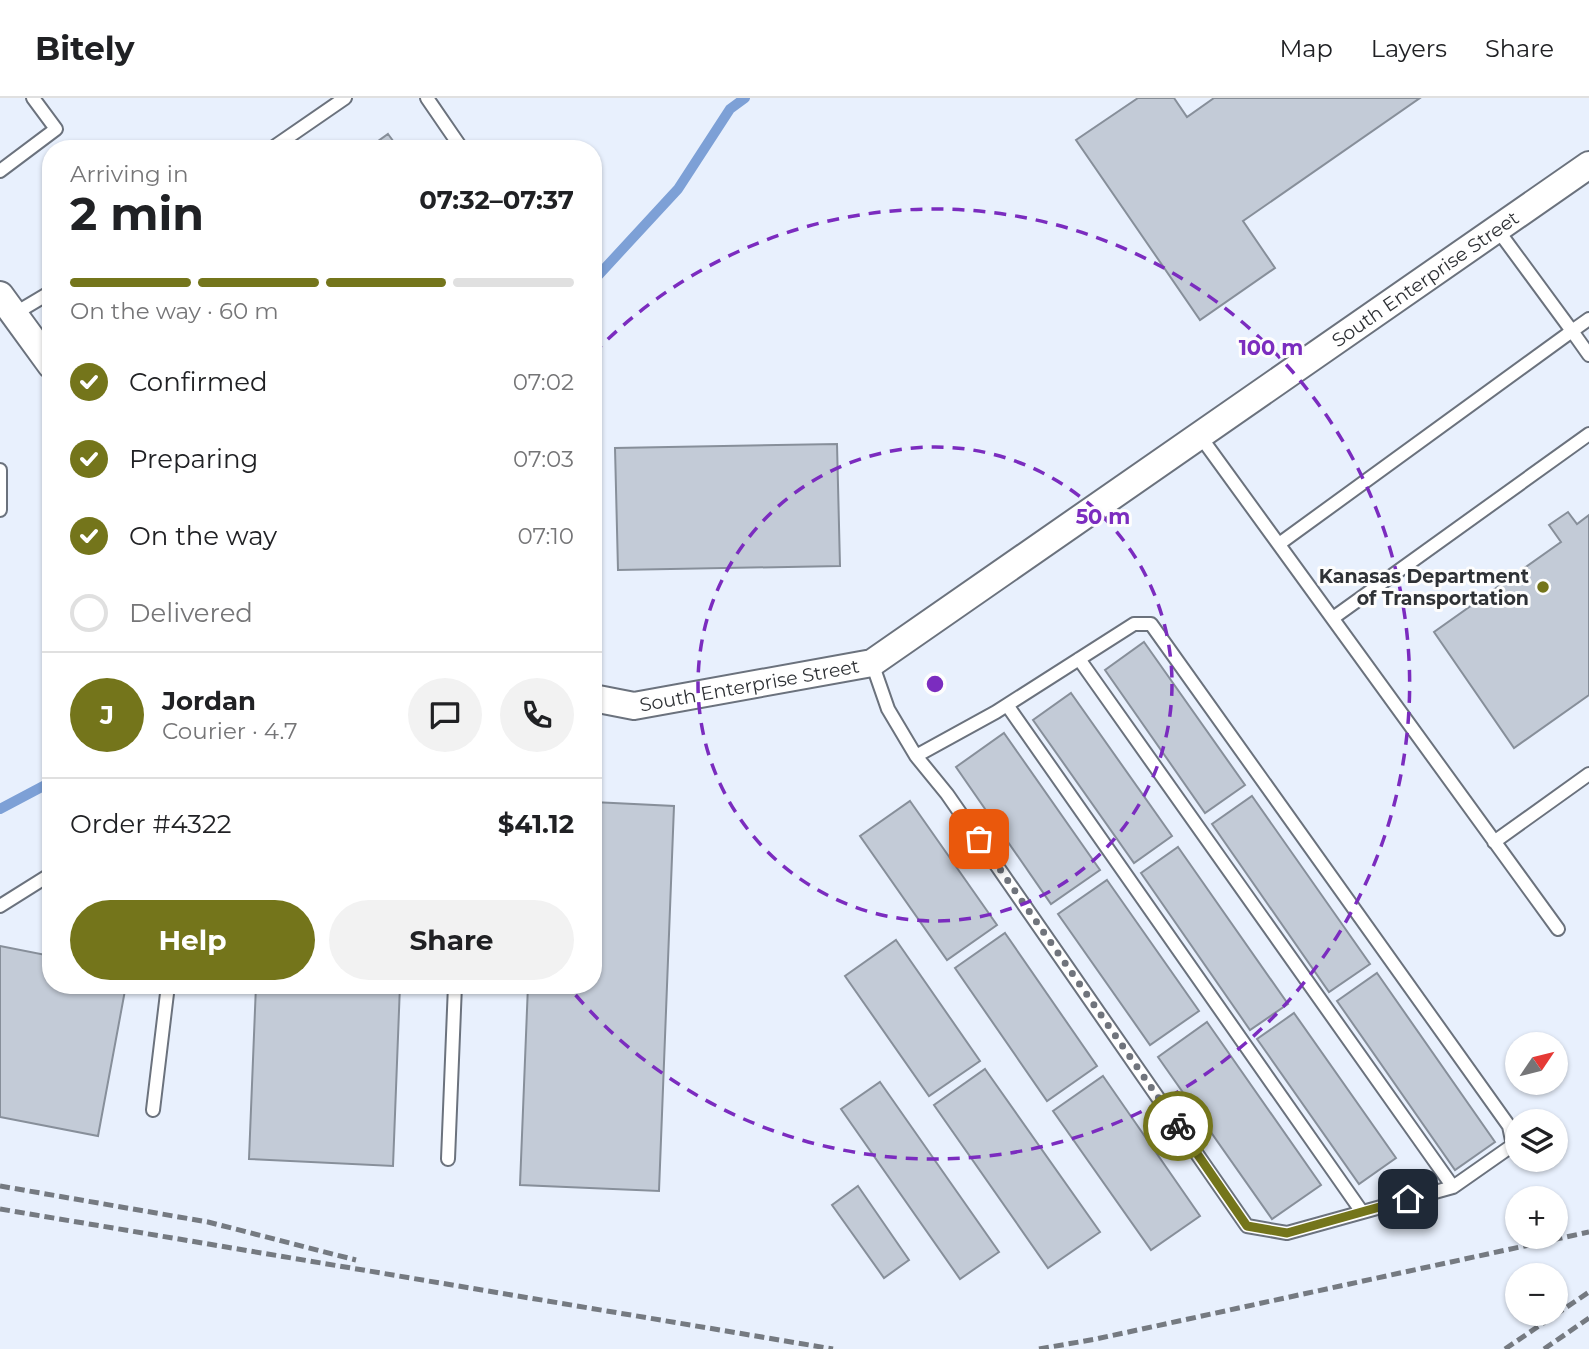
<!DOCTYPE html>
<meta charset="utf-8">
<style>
body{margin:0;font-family:Montserrat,sans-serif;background:#f2f2f2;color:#202124;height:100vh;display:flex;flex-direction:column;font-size:26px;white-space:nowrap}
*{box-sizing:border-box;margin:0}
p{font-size:23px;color:#757577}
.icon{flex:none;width:38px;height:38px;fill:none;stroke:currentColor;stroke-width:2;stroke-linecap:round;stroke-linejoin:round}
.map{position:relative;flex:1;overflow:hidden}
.side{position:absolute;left:42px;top:42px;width:560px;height:854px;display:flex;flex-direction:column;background:#fff;border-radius:28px;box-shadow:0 2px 5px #0004}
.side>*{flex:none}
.needle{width:46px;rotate:55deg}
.controls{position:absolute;left:1505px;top:934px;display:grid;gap:14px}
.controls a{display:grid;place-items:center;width:63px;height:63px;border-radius:50%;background:#fff;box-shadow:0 2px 5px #0004;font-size:35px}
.pin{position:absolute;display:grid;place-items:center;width:60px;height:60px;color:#fff;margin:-30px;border-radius:14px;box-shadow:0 4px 10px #0006}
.courier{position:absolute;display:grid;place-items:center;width:70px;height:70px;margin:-35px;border:5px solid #74751b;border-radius:50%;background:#fff;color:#222;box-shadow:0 2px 9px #0007}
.summary em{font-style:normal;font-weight:700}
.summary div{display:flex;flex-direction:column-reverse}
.summary{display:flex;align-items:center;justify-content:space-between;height:119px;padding:0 28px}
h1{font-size:46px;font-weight:700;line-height:52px}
.bar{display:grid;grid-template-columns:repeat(4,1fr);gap:10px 7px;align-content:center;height:84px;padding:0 28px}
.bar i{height:9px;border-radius:5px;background:#e0e0e0}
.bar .active{background:#74751b}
.bar p{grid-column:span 4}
.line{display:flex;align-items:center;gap:18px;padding:0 28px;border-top:2px solid #e0e0e0}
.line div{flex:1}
.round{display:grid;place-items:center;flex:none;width:74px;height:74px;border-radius:37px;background:#f2f2f2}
ol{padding:0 28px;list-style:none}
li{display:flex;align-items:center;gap:21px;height:77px}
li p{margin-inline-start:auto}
li .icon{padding:7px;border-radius:50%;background:#74751b;color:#fff;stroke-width:4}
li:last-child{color:#757577}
li i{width:38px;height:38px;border:4px solid #e0e0e0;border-radius:50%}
.primary-button{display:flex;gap:14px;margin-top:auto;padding:14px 28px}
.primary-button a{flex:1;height:80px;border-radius:42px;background:#74751b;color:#fff;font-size:28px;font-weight:700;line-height:80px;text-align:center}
.primary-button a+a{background:#f2f2f2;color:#202124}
header{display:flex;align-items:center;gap:42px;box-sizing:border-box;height:98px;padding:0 35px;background:#fff;border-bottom:2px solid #e0e0e0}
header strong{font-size:33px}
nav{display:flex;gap:38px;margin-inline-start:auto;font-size:24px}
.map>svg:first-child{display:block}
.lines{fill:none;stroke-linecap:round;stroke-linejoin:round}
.stream{stroke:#7da0d6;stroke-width:10}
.building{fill:#c3cbd7;stroke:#878f9a;stroke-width:2}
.service-casing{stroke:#6b727d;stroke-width:16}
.minor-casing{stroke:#6b727d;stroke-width:30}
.service{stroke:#fff;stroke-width:12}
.minor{stroke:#fff;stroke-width:26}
.rail{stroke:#757a81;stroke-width:5;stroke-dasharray:10 5;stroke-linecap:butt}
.done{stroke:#70747c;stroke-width:7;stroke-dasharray:0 12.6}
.route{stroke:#74751b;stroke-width:9}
.ring{fill:none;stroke:#7b2cbf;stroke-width:3.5;stroke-dasharray:12 9}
.poi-dot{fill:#74751b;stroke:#fdfdfd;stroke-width:2.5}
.labels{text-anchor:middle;stroke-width:6;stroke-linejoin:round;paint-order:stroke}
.street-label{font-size:19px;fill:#2f3236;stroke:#fdfdfd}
.poi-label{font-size:19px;font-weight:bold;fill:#2f3236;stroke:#fdfdfd;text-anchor:end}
.centre{fill:#7b2cbf;stroke:#fdfdfd;stroke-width:3.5}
.ring-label{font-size:21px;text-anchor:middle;font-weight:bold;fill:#7b2cbf;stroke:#fdfdfd;stroke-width:6;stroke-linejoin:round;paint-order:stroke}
</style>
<header>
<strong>Bitely</strong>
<nav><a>Map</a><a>Layers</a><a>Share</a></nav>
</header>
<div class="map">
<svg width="1589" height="1251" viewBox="0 0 1589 1251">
<rect width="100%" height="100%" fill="#e8f0fd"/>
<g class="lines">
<path class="stream" d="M593,183L678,91L730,11L745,0
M0,711L51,684"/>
</g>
<path class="building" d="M1138,0H1174L1187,19L1214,0H1420L1243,123L1275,170L1200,222L1076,42Z
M388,36L399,51H367Z
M837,346L840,468L618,472L615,350Z
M1568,414L1577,426L1589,417V597L1514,650L1434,534L1561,444L1549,427Z
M1144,544L1245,687L1205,715L1105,572Z
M1071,595L1172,738L1134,765L1033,622Z
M1004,635L1100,772L1051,806L956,669Z
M1252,698L1370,866L1329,894L1212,726Z
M910,703L997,827L947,862L860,738Z
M593,704L674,708L659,1093L520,1087L528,887H593Z
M1178,749L1288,906L1250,932L1141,775Z
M1107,782L1199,913L1150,947L1058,816Z
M1005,835L1097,968L1047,1003L955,870Z
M896,842L980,963L929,998L845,878Z
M0,848L51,858V887H126L98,1038L0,1019Z
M1377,875L1495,1044L1455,1072L1337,903Z
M256,887H400L393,1068L249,1061Z
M1294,915L1396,1060L1359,1086L1257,941Z
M1207,924L1321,1087L1272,1121L1158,959Z
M985,971L1100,1134L1048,1170L934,1007Z
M1103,978L1200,1118L1151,1152L1053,1013Z
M880,984L999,1154L960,1181L841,1011Z
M858,1088L909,1162L884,1180L832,1107Z"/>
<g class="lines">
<defs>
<path id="service" d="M427,0L462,51
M271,51L345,0
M0,73L56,31L33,0
M14,216L51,194
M1589,221L1572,233L1589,257
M1200,338L1558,831
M0,372V412
M1279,446L1572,233L1497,131
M1333,520L1589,336
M1079,561L1453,1089
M872,565L888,611L916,658L947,696L1247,1128L1287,1135L1453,1089L1513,1047L1509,1028L1151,526H1134L996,614L916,658
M1007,607L1362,1114
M1494,744L1589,676
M0,808L51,776
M153,1012L168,887
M448,1061L455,887"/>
<g id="minor">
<path d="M0,197L51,267"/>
<path id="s1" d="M593,600L634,608L872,565L1589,67"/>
</g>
</defs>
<use href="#service" class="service-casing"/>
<use href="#minor" class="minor-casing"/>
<use href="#service" class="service"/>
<use href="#minor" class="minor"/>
<path class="rail" d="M0,1088L208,1124L356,1162
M0,1111L833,1251
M1039,1251L1096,1241L1589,1134
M1505,1251L1589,1194
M1544,1251L1589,1220"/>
</g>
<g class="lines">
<path class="done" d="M979,741L1178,1028"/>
<path class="route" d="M1178,1028L1247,1128L1287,1135L1408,1101"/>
</g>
<g class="ring">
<circle cx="935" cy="586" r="237"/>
<path d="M593 256A475 475 0 1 1 568 888"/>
</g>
<circle class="poi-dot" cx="1543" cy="489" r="7"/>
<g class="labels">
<g class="street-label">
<text dy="7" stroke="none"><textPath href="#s1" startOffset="957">South Enterprise Street</textPath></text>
<text dy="7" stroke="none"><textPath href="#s1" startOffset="159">South Enterprise Street</textPath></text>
</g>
<g class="poi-label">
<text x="1529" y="485">Kanasas Department<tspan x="1529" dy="22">of Transportation</tspan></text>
</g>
</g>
<circle cx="935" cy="586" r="10" class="centre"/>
<g class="ring-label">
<text x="1271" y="257">100 m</text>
<text x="1103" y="426">50 m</text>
</g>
</svg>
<div class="controls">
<a><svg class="needle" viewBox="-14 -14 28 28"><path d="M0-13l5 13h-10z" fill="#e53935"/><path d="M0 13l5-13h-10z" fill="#757577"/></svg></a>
<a><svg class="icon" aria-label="layers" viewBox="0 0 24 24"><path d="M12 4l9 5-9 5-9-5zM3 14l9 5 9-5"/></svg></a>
<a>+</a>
<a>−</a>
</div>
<div class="pin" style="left:979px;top:741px;background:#ea580c"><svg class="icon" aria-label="bag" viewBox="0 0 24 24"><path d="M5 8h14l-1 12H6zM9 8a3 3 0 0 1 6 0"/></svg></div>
<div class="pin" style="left:1408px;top:1101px;background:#1f2937"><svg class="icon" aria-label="home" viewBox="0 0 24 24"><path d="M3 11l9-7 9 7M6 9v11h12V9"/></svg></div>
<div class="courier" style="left:1178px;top:1028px"><svg class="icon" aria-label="bike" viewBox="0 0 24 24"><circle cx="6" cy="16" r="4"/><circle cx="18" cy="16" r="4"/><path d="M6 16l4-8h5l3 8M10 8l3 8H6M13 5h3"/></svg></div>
<section class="side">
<div class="summary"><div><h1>2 min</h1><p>Arriving in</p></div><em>07:32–07:37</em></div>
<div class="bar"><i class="active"></i><i class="active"></i><i class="active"></i><i></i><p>On the way · 60 m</p></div>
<ol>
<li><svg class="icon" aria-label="check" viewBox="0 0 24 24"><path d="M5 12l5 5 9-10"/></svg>Confirmed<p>07:02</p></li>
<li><svg class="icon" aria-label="check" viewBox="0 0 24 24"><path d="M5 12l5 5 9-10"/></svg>Preparing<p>07:03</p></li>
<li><svg class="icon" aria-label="check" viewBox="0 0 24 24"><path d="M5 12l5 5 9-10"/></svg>On the way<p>07:10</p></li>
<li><i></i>Delivered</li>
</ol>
<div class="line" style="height:126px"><b class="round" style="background:#74751b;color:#fff">J</b><div><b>Jordan</b><p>Courier · 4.7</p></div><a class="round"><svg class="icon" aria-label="chat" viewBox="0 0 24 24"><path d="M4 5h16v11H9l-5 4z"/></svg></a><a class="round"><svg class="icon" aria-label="phone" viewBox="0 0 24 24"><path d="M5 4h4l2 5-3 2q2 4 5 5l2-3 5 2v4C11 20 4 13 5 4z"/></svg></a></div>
<div class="line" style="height:91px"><div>Order #4322</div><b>$41.12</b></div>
<div class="primary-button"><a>Help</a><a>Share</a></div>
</section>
</div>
